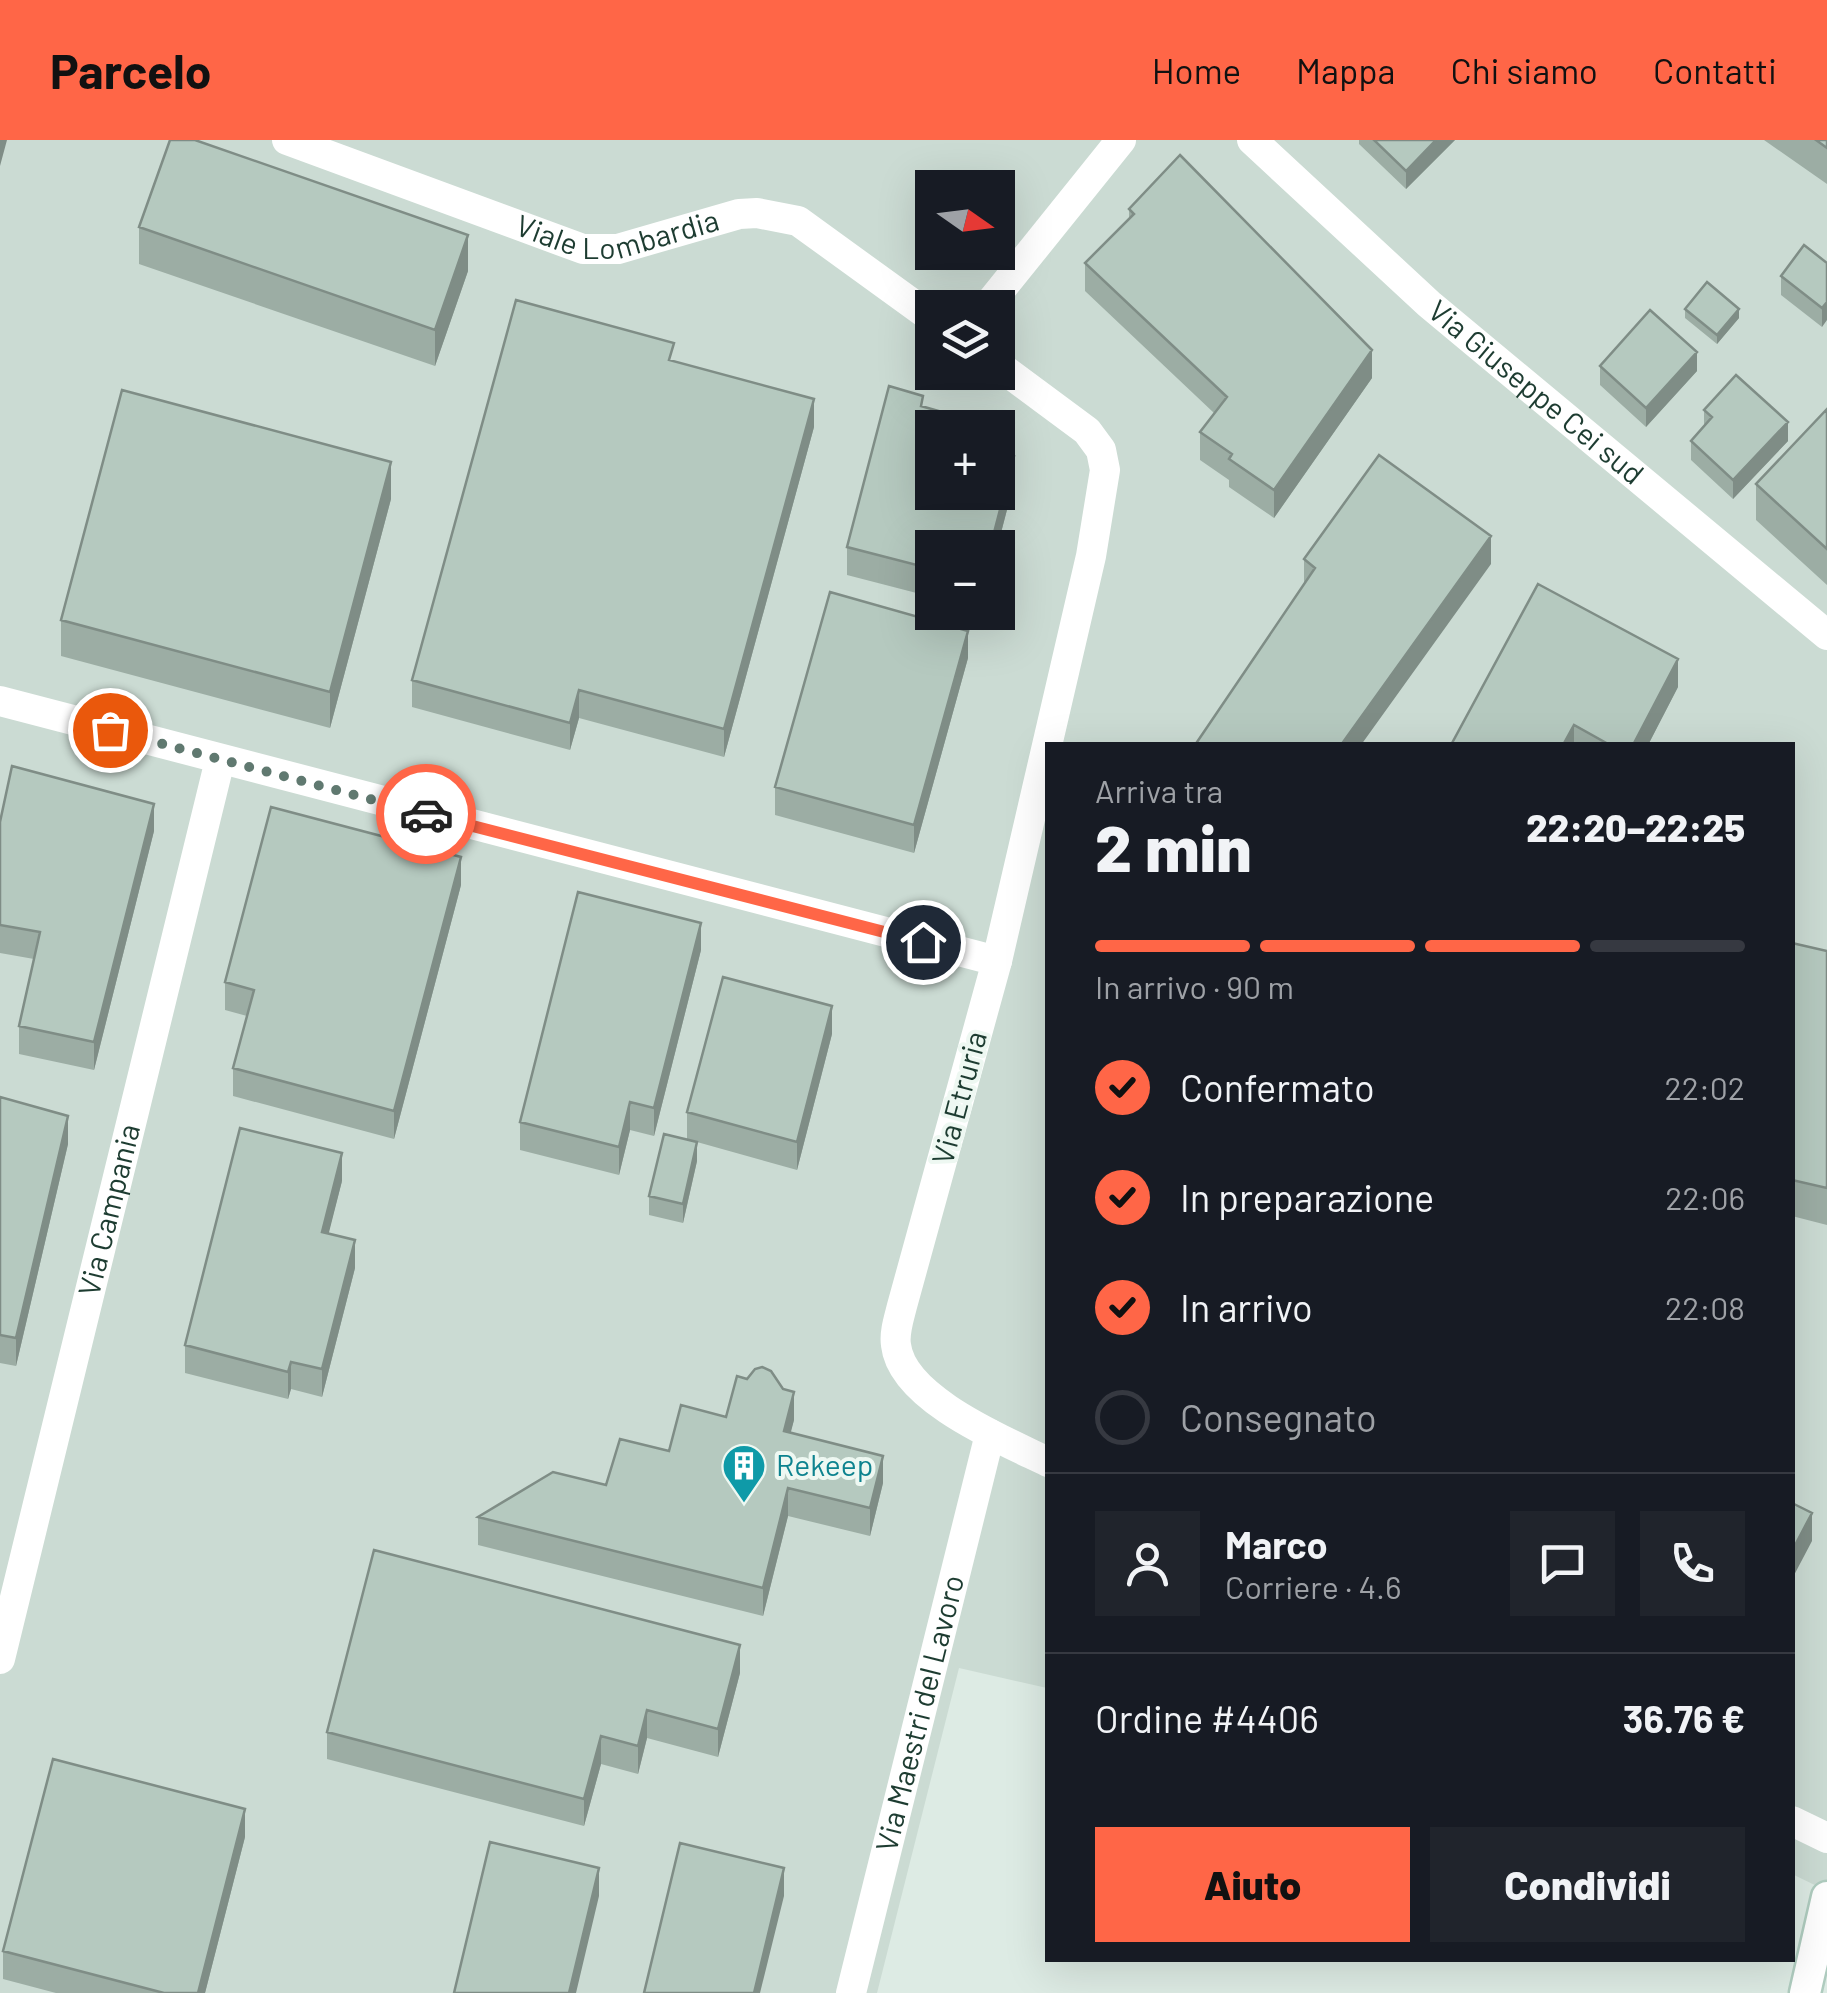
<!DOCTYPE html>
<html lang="it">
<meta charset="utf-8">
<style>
body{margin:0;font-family:Barlow,sans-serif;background:#20242c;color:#f1f3f6;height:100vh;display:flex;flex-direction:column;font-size:38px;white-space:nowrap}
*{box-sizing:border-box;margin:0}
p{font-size:32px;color:#9ea1a6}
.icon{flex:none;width:55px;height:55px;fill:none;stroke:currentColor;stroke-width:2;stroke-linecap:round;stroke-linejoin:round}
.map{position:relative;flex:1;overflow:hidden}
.details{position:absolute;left:1045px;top:602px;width:750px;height:1220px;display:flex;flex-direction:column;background:#171b24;border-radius:0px;box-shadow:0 10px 40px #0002}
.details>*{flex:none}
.needle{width:65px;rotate:104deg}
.buttons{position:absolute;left:915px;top:30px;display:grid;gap:20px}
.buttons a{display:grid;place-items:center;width:100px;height:100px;border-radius:0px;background:#171b24;box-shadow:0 10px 40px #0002;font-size:50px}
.pin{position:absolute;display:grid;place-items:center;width:85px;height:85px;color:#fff;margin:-42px;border:5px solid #fff;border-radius:50%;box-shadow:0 2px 10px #0007}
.courier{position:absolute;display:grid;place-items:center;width:100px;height:100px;margin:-50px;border:8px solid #ff6647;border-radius:50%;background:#fff;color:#222;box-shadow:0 2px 12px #0007}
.overview em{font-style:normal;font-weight:800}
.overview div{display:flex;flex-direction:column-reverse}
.overview{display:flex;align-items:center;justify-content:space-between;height:170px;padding:0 50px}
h1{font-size:65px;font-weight:800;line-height:75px}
.bar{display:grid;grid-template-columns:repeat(4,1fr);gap:15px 10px;align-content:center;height:120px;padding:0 50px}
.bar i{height:12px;border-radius:8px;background:#363941}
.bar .current{background:#ff6647}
.bar p{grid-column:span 4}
.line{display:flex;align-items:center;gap:25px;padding:0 50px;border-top:2px solid #363941}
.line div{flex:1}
.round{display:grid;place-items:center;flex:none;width:105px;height:105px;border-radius:0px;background:#20242c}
ol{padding:0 50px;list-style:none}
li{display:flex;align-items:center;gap:30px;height:110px}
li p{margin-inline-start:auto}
li .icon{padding:10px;border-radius:50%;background:#ff6647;color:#111;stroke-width:4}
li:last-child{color:#9ea1a6}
li i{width:55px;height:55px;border:5px solid #363941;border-radius:50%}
.cta{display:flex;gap:20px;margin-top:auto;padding:20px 50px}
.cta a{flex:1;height:115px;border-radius:0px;background:#ff6647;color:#111;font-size:40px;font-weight:800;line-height:115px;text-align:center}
.cta a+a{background:#20242c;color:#f1f3f6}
header{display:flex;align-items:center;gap:60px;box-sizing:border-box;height:140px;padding:0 50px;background:#ff6647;color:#111}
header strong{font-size:48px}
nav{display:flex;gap:55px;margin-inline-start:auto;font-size:35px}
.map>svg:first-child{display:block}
.built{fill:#cbdbd3;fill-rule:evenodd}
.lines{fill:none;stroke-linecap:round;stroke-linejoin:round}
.secondary-casing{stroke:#afccbf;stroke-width:35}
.street{stroke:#fff;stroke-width:30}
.secondary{stroke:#fff;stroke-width:30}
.wall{fill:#9cada4}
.shaded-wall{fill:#7f8d86}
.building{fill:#b5c9bf;stroke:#7f8d86;stroke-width:2.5}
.done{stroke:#607970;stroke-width:10;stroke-dasharray:0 18}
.route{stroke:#ff6647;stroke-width:12}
.labels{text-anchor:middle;stroke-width:8;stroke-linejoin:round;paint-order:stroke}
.street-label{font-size:30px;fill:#1d3c31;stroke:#eef8f2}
.culture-label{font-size:30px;fill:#0d838f;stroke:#eef8f2;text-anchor:start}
</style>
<header>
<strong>Parcelo</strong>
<nav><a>Home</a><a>Mappa</a><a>Chi siamo</a><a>Contatti</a></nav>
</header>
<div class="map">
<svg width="1827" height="1853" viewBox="0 0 1827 1853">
<rect width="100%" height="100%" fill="#ddebe4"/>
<path class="built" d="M0,0H1827V1751L1792,1734V605H1048L1047,1548L959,1528L877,1853H0ZM932,48H998V112H932ZM932,168H998V232H932ZM932,288H998V352H932ZM932,408H998V472H932Z"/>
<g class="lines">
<defs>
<path id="secondary" d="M1805,1853L1827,1757"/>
</defs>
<use href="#secondary" class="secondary-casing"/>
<g class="street">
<path id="s1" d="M287,0L583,109H618L739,74L757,73L798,81L932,178"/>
<path id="s2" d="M1252,0L1429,164L1827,495"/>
<path d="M986,168L1121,0"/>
<path d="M0,561L997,821L902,1166C899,1178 894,1193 896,1205C902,1259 1005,1301 1048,1322"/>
<path d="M997,821L1091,416L1105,330L1101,310L1087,291L998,225"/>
<path id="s3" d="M0,1519L220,620"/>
<path d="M1792,1681L1827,1698"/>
<path id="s4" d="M851,1853L990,1294"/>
</g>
<use href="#secondary" class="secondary"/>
</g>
<path class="wall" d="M1359,0H1455L1406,49L1359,4Z
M1764,0H1827V44Z
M1129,69L1372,238L1274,378L1229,347V340L1200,320V292L1214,273L1085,151V123L1129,78Z
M139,87L468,131L435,226L139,124Z
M1827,123L1822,187L1781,155V136Z
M1685,169L1739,178L1717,204L1685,178Z
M674,221L814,287L724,617L579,578L570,610L412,567V540Z
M1600,226L1697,231L1646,287L1600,245Z
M923,267L953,286L1014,343L997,408H932V457L847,435V407Z
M1827,269V445L1756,380V344Z
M1704,270L1788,301L1733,359L1691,320V301L1704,287Z
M391,359L330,588L61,516V480Z
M1304,419L1491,424L1304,445Z
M968,518L914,713L775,675V647Z
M1678,547L1648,605H1451Z
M0,682L154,691L94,930L19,914V886L34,819L0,813Z
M461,745L394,999L233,956V928L247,876L225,870V842Z
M1792,803L1827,811V1085L1792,1076Z
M701,810L654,996L630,990L619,1035L520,1010V982Z
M832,894L797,1030L697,1002V1021L683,1083L649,1075V1056L687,999V972Z
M0,957L68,1004L16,1226L0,1223Z
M342,1041L328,1094L355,1128L322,1257L291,1249L288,1259L185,1233V1205Z
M726,1277L794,1280L790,1293L883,1343L870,1396L788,1376L763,1476L478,1405V1377L606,1345Z
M740,1533L718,1617L647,1598L638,1634L601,1624L584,1686L327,1619V1592Z
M245,1697L205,1853H56L3,1839V1811Z"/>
<path class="shaded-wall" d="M0,0H7L0,26Z
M1436,0H1455L1406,49V31Z
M468,95V131L435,226V190Z
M1827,162V180L1822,187V168Z
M1739,169V178L1717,204V195Z
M1372,210V238L1274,378V350Z
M1697,212V231L1646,287V268Z
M814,259V287L724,617V589Z
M1788,282V301L1733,359V340Z
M1014,316V343L997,408H990Z
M391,322V359L330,588V552Z
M1491,396V424L1361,605H1341Z
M968,491V518L914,713V685Z
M1678,519V547L1648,605H1633Z
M579,550V578L570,610V583Z
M1574,585V605H1563Z
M154,664V691L94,930V902Z
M461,717V745L394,999V971Z
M701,783V810L654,996V968Z
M832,866V894L797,1030V1002Z
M630,962V990L619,1035V1007Z
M68,976V1004L16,1226V1198Z
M697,1002V1021L683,1083V1064Z
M342,1013V1041L322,1120V1092Z
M355,1100V1128L322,1257V1229Z
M291,1222V1249L288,1259V1232Z
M794,1252V1280L784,1319V1291Z
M883,1316V1343L870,1396V1368Z
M788,1348V1376L763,1476V1448Z
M1812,1373V1401L1792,1439V1411Z
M740,1505V1533L718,1617V1589Z
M647,1570V1598L638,1634V1606Z
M601,1596V1624L584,1686V1659Z
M245,1669V1697L205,1853H198Z
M599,1728V1756L576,1853H569Z
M784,1728V1756L760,1853H754Z"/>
<path class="building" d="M170,0H195L468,95L435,190L139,87Z
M1374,0H1436L1406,31Z
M1816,0H1827V8Z
M1180,15L1372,210L1274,350L1229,319L1232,314L1200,292L1227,257L1085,123L1134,74L1129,69Z
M1804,105L1827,123V162L1822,168L1781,136Z
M1707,142L1739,169L1717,195L1685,169Z
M516,160L674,203L669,220L814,259L724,589L579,550L570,583L412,540Z
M1650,170L1697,212L1646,268L1600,226Z
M1736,235L1788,282L1733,340L1691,301L1712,277L1704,270Z
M889,246L923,256L921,266L953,275L950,285L960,288H932V352H998V311L1014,316L990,408H932V429L847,407Z
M122,250L391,322L330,552L61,480Z
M1827,269V409L1756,344Z
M1379,315L1491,396L1341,605H1195L1315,428L1304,419Z
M1538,444L1678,519L1633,605H1610L1574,585L1563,605H1451Z
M830,452L968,491L914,685L775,647Z
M12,626L154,664L94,902L19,886L40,792L0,785V682Z
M271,667L461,717L394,971L233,928L254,850L225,842Z
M578,752L701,783L654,968L630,962L619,1007L520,982Z
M1792,803L1827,811V1048L1792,1040Z
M723,837L832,866L797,1002L687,972Z
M0,957L68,976L16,1198L0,1195Z
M240,988L342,1013L322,1092L355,1100L322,1229L291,1222L288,1232L185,1205Z
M664,994L697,1002L683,1064L649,1056Z
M762,1227L771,1231L783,1249L794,1252L784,1291L883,1316L870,1368L788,1348L763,1448L478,1377L553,1332L606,1345L620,1299L669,1311L681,1265L726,1277L737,1236L747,1239L755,1229Z
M1792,1363L1812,1373L1792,1411Z
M374,1410L740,1505L718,1589L647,1570L638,1606L601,1596L584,1659L327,1592Z
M53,1619L245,1669L198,1853H164L3,1811Z
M490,1702L599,1728L569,1853H454Z
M680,1703L784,1728L754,1853H644Z"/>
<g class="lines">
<path class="done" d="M110,590L426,674"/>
<path class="route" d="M426,674L923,802"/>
</g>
<defs>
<symbol id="building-pin" viewBox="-11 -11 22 30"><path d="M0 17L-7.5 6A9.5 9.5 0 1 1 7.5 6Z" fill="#0f9aa8" stroke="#eef8f2"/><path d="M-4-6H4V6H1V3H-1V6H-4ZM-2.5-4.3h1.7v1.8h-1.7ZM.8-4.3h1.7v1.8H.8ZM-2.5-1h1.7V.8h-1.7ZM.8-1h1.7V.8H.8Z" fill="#fff"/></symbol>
</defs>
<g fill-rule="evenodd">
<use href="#building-pin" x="719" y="1301" width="50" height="68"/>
</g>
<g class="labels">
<g class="street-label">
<text dy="10" stroke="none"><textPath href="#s1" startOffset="350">Viale Lombardia</textPath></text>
<text dy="10" stroke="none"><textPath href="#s2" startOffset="380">Via Giuseppe Cei sud</textPath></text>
<text transform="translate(960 958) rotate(-75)" y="10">Via Etruria</text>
<text dy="10" stroke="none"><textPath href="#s3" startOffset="462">Via Campania</textPath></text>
<text dy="10" stroke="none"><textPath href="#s4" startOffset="288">Via Maestri del Lavoro</textPath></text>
</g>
<g class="culture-label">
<text x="776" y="1336">Rekeep</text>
</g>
</g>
</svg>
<div class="buttons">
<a><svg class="needle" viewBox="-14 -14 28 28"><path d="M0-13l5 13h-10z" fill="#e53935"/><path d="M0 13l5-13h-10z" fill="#9ea1a6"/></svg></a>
<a><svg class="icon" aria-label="layers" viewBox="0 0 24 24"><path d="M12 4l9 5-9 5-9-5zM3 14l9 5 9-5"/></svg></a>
<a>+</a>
<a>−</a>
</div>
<div class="pin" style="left:110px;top:590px;background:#ea580c"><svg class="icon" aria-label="bag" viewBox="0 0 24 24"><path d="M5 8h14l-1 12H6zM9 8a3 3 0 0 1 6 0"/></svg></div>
<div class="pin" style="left:923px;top:802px;background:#1f2937"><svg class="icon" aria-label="home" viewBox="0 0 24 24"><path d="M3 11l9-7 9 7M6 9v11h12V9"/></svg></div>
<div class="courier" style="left:426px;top:674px"><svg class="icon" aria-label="car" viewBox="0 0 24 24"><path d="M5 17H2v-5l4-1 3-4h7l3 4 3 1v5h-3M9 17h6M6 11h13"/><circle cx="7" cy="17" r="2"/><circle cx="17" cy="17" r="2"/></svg></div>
<section class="details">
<div class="overview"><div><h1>2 min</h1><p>Arriva tra</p></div><em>22:20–22:25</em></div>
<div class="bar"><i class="current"></i><i class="current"></i><i class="current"></i><i></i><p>In arrivo · 90 m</p></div>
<ol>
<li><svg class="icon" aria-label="check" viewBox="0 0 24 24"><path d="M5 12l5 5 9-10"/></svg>Confermato<p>22:02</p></li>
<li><svg class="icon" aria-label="check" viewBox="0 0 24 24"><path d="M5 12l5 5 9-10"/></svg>In preparazione<p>22:06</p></li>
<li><svg class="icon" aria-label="check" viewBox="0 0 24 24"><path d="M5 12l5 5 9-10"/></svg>In arrivo<p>22:08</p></li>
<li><i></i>Consegnato</li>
</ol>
<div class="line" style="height:180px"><a class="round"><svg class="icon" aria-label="person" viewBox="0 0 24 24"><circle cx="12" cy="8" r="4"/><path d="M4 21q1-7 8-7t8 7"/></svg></a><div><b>Marco</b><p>Corriere · 4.6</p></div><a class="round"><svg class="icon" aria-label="chat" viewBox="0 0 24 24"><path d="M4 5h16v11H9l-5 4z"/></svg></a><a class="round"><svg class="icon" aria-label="phone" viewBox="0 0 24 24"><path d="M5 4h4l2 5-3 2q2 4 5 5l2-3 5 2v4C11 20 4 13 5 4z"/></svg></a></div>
<div class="line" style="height:130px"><div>Ordine #4406</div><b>36.76 €</b></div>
<div class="cta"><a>Aiuto</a><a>Condividi</a></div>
</section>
</div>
